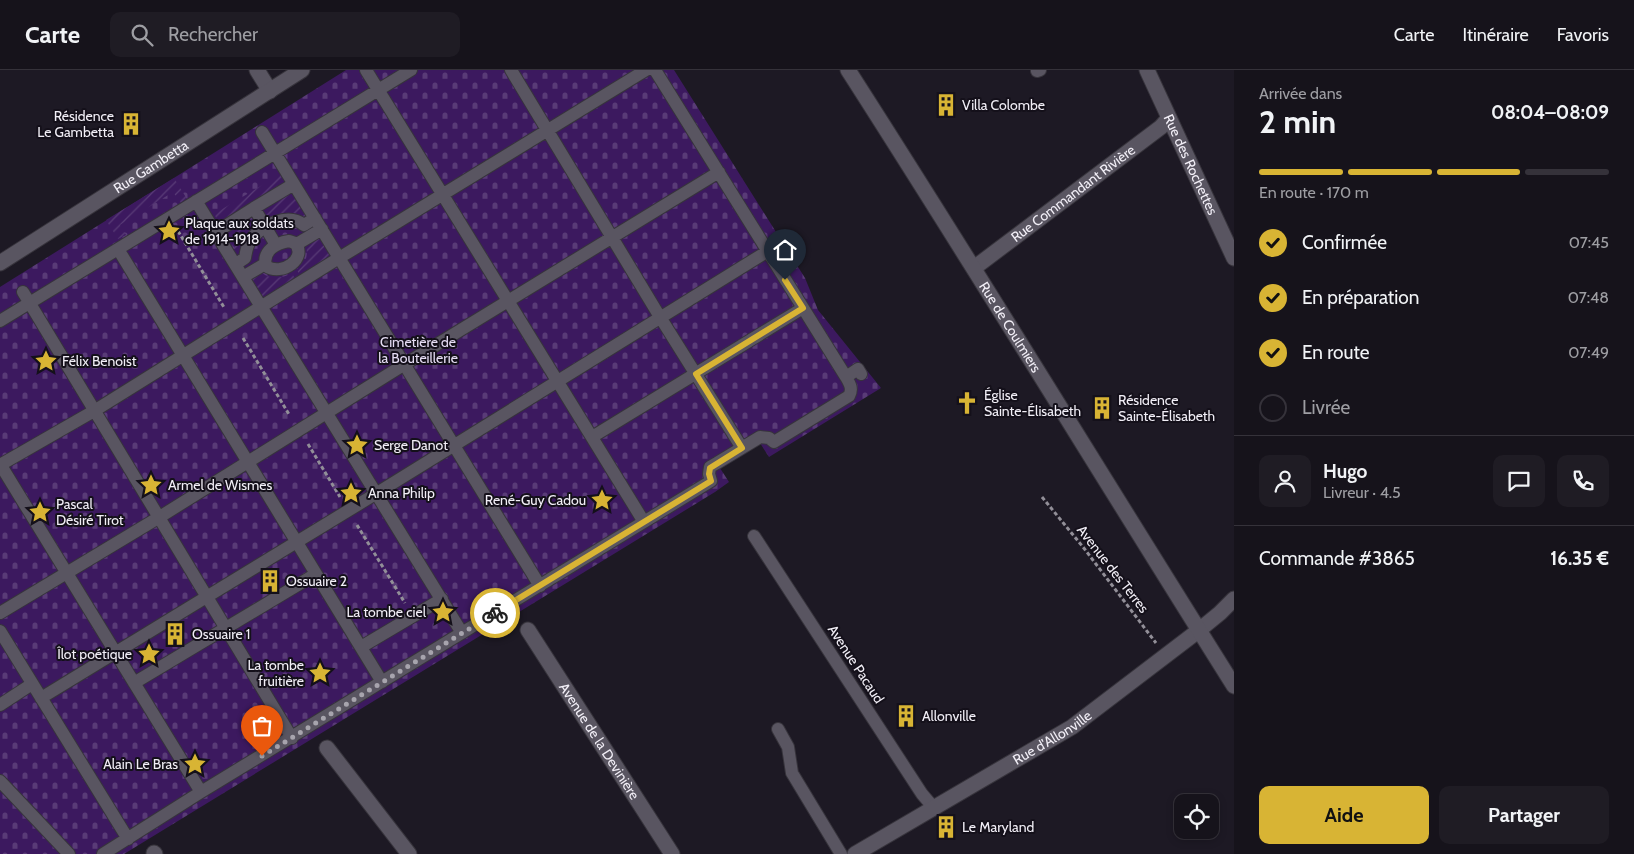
<!DOCTYPE html>
<html lang="fr">
<meta charset="utf-8">
<style>
body{margin:0;font-family:Cabin,sans-serif;background:#1f1c24;color:#f1f3f6;height:100vh;display:flex;flex-direction:column;font-size:19px;white-space:nowrap}
*{box-sizing:border-box;margin:0}
p{font-size:16px;color:#9e9ea3}
.icon{flex:none;width:28px;height:28px;fill:none;stroke:currentColor;stroke-width:2;stroke-linecap:round;stroke-linejoin:round}
.map{position:relative;flex:1;overflow:hidden}
.side{display:flex;flex-direction:column;background:#16131b;width:400px}
.side>*{flex:none}
.tools{position:absolute;left:1174px;top:724px;display:grid;gap:10px}
.tools a{display:grid;place-items:center;width:45px;height:45px;border-radius:10px;background:#16131b;box-shadow:0 2px 8px #0003,0 0 0 1px #35323a;font-size:25px}
.pin{position:absolute;display:grid;place-items:center;width:42px;height:42px;color:#fff;margin:-51px -21px;border-radius:50% 50% 50% 0;rotate:-45deg;box-shadow:0 0 5px #0007}
.pin .icon{rotate:45deg}
.courier{position:absolute;display:grid;place-items:center;width:50px;height:50px;margin:-25px;border:4px solid #d8b434;border-radius:50%;background:#fff;color:#222;box-shadow:0 1px 6px #0007}
.headline em{font-style:normal;font-weight:800}
.headline div{display:flex;flex-direction:column-reverse}
.headline{display:flex;align-items:center;justify-content:space-between;height:85px;padding:0 25px}
h1{font-size:32px;font-weight:800;line-height:38px}
.bar{display:grid;grid-template-columns:repeat(4,1fr);gap:8px 5px;align-content:center;height:60px;padding:0 25px}
.bar i{height:6px;border-radius:4px;background:#35323a}
.bar .active{background:#d8b434}
.bar p{grid-column:span 4}
.line{display:flex;align-items:center;gap:12px;padding:0 25px;border-top:1px solid #35323a}
.line div{flex:1}
.round{display:grid;place-items:center;flex:none;width:52px;height:52px;border-radius:10px;background:#1f1c24}
ol{padding:0 25px;list-style:none}
li{display:flex;align-items:center;gap:15px;height:55px}
li p{margin-inline-start:auto}
li .icon{padding:5px;border-radius:50%;background:#d8b434;color:#111;stroke-width:4}
li:last-child{color:#9e9ea3}
li i{width:28px;height:28px;border:2px solid #35323a;border-radius:50%}
.action{display:flex;gap:10px;margin-top:auto;padding:10px 25px}
.action a{flex:1;height:58px;border-radius:10px;background:#d8b434;color:#111;font-size:20px;font-weight:800;line-height:58px;text-align:center}
.action a+a{background:#1f1c24;color:#f1f3f6}
header{display:flex;align-items:center;gap:30px;box-sizing:border-box;height:70px;padding:0 25px;background:#16131b;border-bottom:1px solid #35323a}
header strong{font-size:24px}
nav{display:flex;gap:28px;margin-inline-start:auto;font-size:18px}
.search{width:350px;height:45px;background:#1f1c24;display:flex;align-items:center;gap:12px;box-sizing:border-box;padding:0 18px;border-radius:10px;color:#9e9ea3;font-size:19px}
main{display:flex;flex:1;min-height:0}
.map>svg:first-child{display:block}
.cemetery{fill:url(#cemetery-stones)}
.garden{fill:url(#garden-furrows)}
.lines{fill:none;stroke-linecap:round;stroke-linejoin:round}
.service-casing{stroke:#37343c;stroke-width:14}
.pedestrian-casing{stroke:#37343c;stroke-width:17}
.minor-casing{stroke:#37343c;stroke-width:17}
.tertiary-casing{stroke:#37343c;stroke-width:17}
.path{stroke:#928f98;stroke-width:3;stroke-dasharray:4 2.5;stroke-linecap:butt}
.service{stroke:#595561;stroke-width:12}
.pedestrian{stroke:#595561;stroke-width:15}
.minor{stroke:#595561;stroke-width:15}
.tertiary{stroke:#595561;stroke-width:15}
.done{stroke:#a7a4ad;stroke-width:5;stroke-dasharray:0 9}
.route{stroke:#d8b434;stroke-width:6}
.labels{text-anchor:middle;stroke-width:4;stroke-linejoin:round;paint-order:stroke}
.poi-label{font-size:14px;fill:#f2eff7;stroke:#14101a;text-anchor:start}
.street-label{font-size:14px;fill:#f2eff7;stroke:#14101a}
.park-label{font-size:14px;fill:#e6ddf4;stroke:#14101a}
</style>
<header>
<strong>Carte</strong>
<div class="search"><svg class="icon" aria-label="search" viewBox="0 0 24 24"><circle cx="10" cy="10" r="6"/><path d="M15 15l6 6"/></svg>Rechercher</div>
<nav><a>Carte</a><a>Itinéraire</a><a>Favoris</a></nav>
</header>
<main>
<div class="map">
<svg width="1234" height="784" viewBox="0 0 1234 784">
<defs>
<pattern id="cemetery-stones" width="16" height="16" patternUnits="userSpaceOnUse" patternTransform="scale(1.25)"><rect width="16" height="16" fill="#3c195f"/><path d="M2 7V4a2 2 0 0 1 4 0v3zM10 15v-3a2 2 0 0 1 4 0v3z" fill="#593b77"/></pattern>
<pattern id="garden-furrows" width="10" height="10" patternUnits="userSpaceOnUse" patternTransform="scale(1.25)"><rect width="10" height="10" fill="#3c195f"/><path d="M-1 1l2-2M0 10L10 0M9 11l2-2" fill="none" stroke="#593b77"/></pattern>
</defs>
<rect width="100%" height="100%" fill="#1d1924"/>
<path class="cemetery" d="M346,0H674L805,208L818,240L881,318L769,387L758,370L718,395L729,412L715,422L124,784H0V217Z"/>
<path class="garden" d="M282,103L289,114L281,119L279,115L271,121L273,124L221,156L214,144Z
M174,108L187,129L181,133L173,122L120,155L126,165L118,169L106,150Z
M291,118L308,148C291,142 282,146 265,151L261,143L265,140L262,136Z
M249,144L252,148L256,145L260,154L240,187L223,159Z
M318,165L331,186L300,206L297,200C307,193 308,185 306,173Z
M260,201C269,210 281,209 292,203L295,209L263,228L251,207Z"/>
<g class="lines">
<defs>
<path id="service" d="M366,0L644,452
M511,0L660,247L742,378
M1037,1L1040,0
M262,62L540,516
M196,131L462,563
M216,162L254,138
M289,171L295,173C308,188 282,207 266,196C262,181 276,173 289,171Z
M297,174L322,159
M276,175L254,138L294,114
M118,179L382,612
M236,194L245,188C246,181 247,175 251,170C261,155 288,142 304,155L315,148
M243,207L265,194
M23,222L292,668
M0,251L411,0
M846,307L858,299L861,304
M592,367L803,238
M0,394L201,722
M0,395L94,341L339,188L646,0
M754,466L922,724L934,738
M0,543L158,448L405,294L719,102
M0,561L128,769
M361,577L442,529
M134,613L316,504
M41,628L377,423L768,181
M0,635L32,614
M778,659L788,677L792,703L841,784
M0,711L69,784
M103,784L201,722L711,411L709,404L710,397L717,393L760,367L769,368L774,372L849,326C853,319 850,314 846,307L655,0"/>
<path id="pedestrian" d="M1198,561L1220,543L1234,529"/>
<g id="minor">
<path d="M257,0L270,21"/>
<path id="s1" d="M1147,0L1234,188"/>
<path id="s2" d="M0,193L302,0"/>
<path id="s3" d="M974,198L1161,57L1169,48"/>
<path id="s4" d="M528,560L672,784"/>
<path d="M327,678L409,784"/>
<path d="M154,783L155,784"/>
<path id="s5" d="M855,784L1072,657L1198,561"/>
</g>
<g id="tertiary">
<path id="s6" d="M848,0C979,204 1105,411 1234,616"/>
</g>
</defs>
<use href="#service" class="service-casing"/>
<use href="#pedestrian" class="pedestrian-casing"/>
<use href="#minor" class="minor-casing"/>
<use href="#tertiary" class="tertiary-casing"/>
<path class="path" d="M178,161L225,239
M243,268L290,346
M308,374L340,427
M1042,427L1083,477L1156,573
M357,455L405,533"/>
<use href="#service" class="service"/>
<use href="#pedestrian" class="pedestrian"/>
<use href="#minor" class="minor"/>
<use href="#tertiary" class="tertiary"/>
</g>
<g class="lines">
<path class="done" d="M262,686L495,543"/>
<path class="route" d="M495,543L711,411L709,404L710,398L742,378L696,304L803,238L785,210"/>
</g>
<defs>
<symbol id="building-bare" viewBox="-9 -9 18 18"><path d="M-4-6H4V6H1V3H-1V6H-4ZM-2.5-4.3h1.7v1.8h-1.7ZM.8-4.3h1.7v1.8H.8ZM-2.5-1h1.7V.8h-1.7ZM.8-1h1.7V.8H.8Z" fill="#d8b434" stroke="#14101a" stroke-width="2.5" paint-order="stroke"/></symbol>
<symbol id="sight-bare" viewBox="-9 -9 18 18"><path d="M0-6L1.8-2.2L6-1.7L2.9 1.2L3.7 5.4L0 3.3L-3.7 5.4L-2.9 1.2L-6-1.7L-1.8-2.2Z" fill="#d8b434" stroke="#14101a" stroke-width="2.5" paint-order="stroke"/></symbol>
<symbol id="church-bare" viewBox="-9 -9 18 18"><path d="M-1.2-6h2.4v3.5h3.3v2.4h-3.3V6h-2.4V-.1h-3.3v-2.4h3.3Z" fill="#d8b434" stroke="#14101a" stroke-width="2.5" paint-order="stroke"/></symbol>
</defs>
<g fill-rule="evenodd">
<use href="#building-bare" x="930" y="19" width="32" height="32"/>
<use href="#building-bare" x="115" y="38" width="32" height="32"/>
<use href="#sight-bare" x="153" y="145" width="32" height="32"/>
<use href="#sight-bare" x="30" y="275" width="32" height="32"/>
<use href="#church-bare" x="951" y="317" width="32" height="32"/>
<use href="#building-bare" x="1086" y="322" width="32" height="32"/>
<use href="#sight-bare" x="341" y="359" width="32" height="32"/>
<use href="#sight-bare" x="135" y="399" width="32" height="32"/>
<use href="#sight-bare" x="335" y="407" width="32" height="32"/>
<use href="#sight-bare" x="586" y="414" width="32" height="32"/>
<use href="#sight-bare" x="24" y="426" width="32" height="32"/>
<use href="#building-bare" x="254" y="495" width="32" height="32"/>
<use href="#sight-bare" x="427" y="526" width="32" height="32"/>
<use href="#building-bare" x="159" y="548" width="32" height="32"/>
<use href="#sight-bare" x="133" y="568" width="32" height="32"/>
<use href="#sight-bare" x="304" y="587" width="32" height="32"/>
<use href="#building-bare" x="890" y="630" width="32" height="32"/>
<use href="#sight-bare" x="179" y="678" width="32" height="32"/>
<use href="#building-bare" x="930" y="741" width="32" height="32"/>
</g>
<g class="labels">
<g class="poi-label">
<text x="962" y="40">Villa Colombe</text>
<text x="114" y="51" text-anchor="end">Résidence<tspan x="114" dy="16">Le Gambetta</tspan></text>
<text x="185" y="158">Plaque aux soldats<tspan x="185" dy="16">de 1914-1918</tspan></text>
<text x="62" y="296">Félix Benoist</text>
<text x="984" y="330">Église<tspan x="984" dy="16">Sainte-Élisabeth</tspan></text>
<text x="1118" y="335">Résidence<tspan x="1118" dy="16">Sainte-Élisabeth</tspan></text>
<text x="374" y="380">Serge Danot</text>
<text x="168" y="420">Armel de Wismes</text>
<text x="368" y="428">Anna Philip</text>
<text x="586" y="435" text-anchor="end">René-Guy Cadou</text>
<text x="56" y="439">Pascal<tspan x="56" dy="16">Désiré Tirot</tspan></text>
<text x="286" y="516">Ossuaire 2</text>
<text x="426" y="547" text-anchor="end">La tombe ciel</text>
<text x="192" y="569">Ossuaire 1</text>
<text x="132" y="589" text-anchor="end">Îlot poétique</text>
<text x="304" y="600" text-anchor="end">La tombe<tspan x="304" dy="16">fruitière</tspan></text>
<text x="922" y="651">Allonville</text>
<text x="178" y="699" text-anchor="end">Alain Le Bras</text>
<text x="962" y="762">Le Maryland</text>
</g>
<g class="street-label">
<text dy="5" stroke="none"><textPath href="#s1" startOffset="104">Rue des Rochettes</textPath></text>
<text dy="5" stroke="none"><textPath href="#s2" startOffset="179">Rue Gambetta</textPath></text>
<text dy="5" stroke="none"><textPath href="#s3" startOffset="124">Rue Commandant Rivière</textPath></text>
<text dy="5" stroke="none"><textPath href="#s6" startOffset="304">Rue de Coulmiers</textPath></text>
<text transform="translate(1113 499) rotate(52)" y="5">Avenue des Terres</text>
<text transform="translate(856 594) rotate(57)" y="5">Avenue Pacaud</text>
<text dy="5" stroke="none"><textPath href="#s5" startOffset="229">Rue d'Allonville</textPath></text>
<text dy="5" stroke="none"><textPath href="#s4" startOffset="132">Avenue de la Devinière</textPath></text>
</g>
<g class="park-label">
<text x="418" y="277">Cimetière de<tspan x="418" dy="16">la Bouteillerie</tspan></text>
</g>
</g>
</svg>
<div class="tools">
<a><svg class="icon" aria-label="locate" viewBox="0 0 24 24"><circle cx="12" cy="12" r="6"/><path d="M12 2v4M12 18v4M2 12h4M18 12h4"/></svg></a>
</div>
<div class="pin" style="left:262px;top:686px;background:#ea580c"><svg class="icon" aria-label="bag" viewBox="0 0 24 24"><path d="M5 8h14l-1 12H6zM9 8a3 3 0 0 1 6 0"/></svg></div>
<div class="pin" style="left:785px;top:210px;background:#1f2937"><svg class="icon" aria-label="home" viewBox="0 0 24 24"><path d="M3 11l9-7 9 7M6 9v11h12V9"/></svg></div>
<div class="courier" style="left:495px;top:543px"><svg class="icon" aria-label="bike" viewBox="0 0 24 24"><circle cx="6" cy="16" r="4"/><circle cx="18" cy="16" r="4"/><path d="M6 16l4-8h5l3 8M10 8l3 8H6M13 5h3"/></svg></div>
</div>
<section class="side">
<div class="headline"><div><h1>2 min</h1><p>Arrivée dans</p></div><em>08:04–08:09</em></div>
<div class="bar"><i class="active"></i><i class="active"></i><i class="active"></i><i></i><p>En route · 170 m</p></div>
<ol>
<li><svg class="icon" aria-label="check" viewBox="0 0 24 24"><path d="M5 12l5 5 9-10"/></svg>Confirmée<p>07:45</p></li>
<li><svg class="icon" aria-label="check" viewBox="0 0 24 24"><path d="M5 12l5 5 9-10"/></svg>En préparation<p>07:48</p></li>
<li><svg class="icon" aria-label="check" viewBox="0 0 24 24"><path d="M5 12l5 5 9-10"/></svg>En route<p>07:49</p></li>
<li><i></i>Livrée</li>
</ol>
<div class="line" style="height:90px"><a class="round"><svg class="icon" aria-label="person" viewBox="0 0 24 24"><circle cx="12" cy="8" r="4"/><path d="M4 21q1-7 8-7t8 7"/></svg></a><div><b>Hugo</b><p>Livreur · 4.5</p></div><a class="round"><svg class="icon" aria-label="chat" viewBox="0 0 24 24"><path d="M4 5h16v11H9l-5 4z"/></svg></a><a class="round"><svg class="icon" aria-label="phone" viewBox="0 0 24 24"><path d="M5 4h4l2 5-3 2q2 4 5 5l2-3 5 2v4C11 20 4 13 5 4z"/></svg></a></div>
<div class="line" style="height:65px"><div>Commande #3865</div><b>16.35 €</b></div>
<div class="action"><a>Aide</a><a>Partager</a></div>
</section>
</main>
